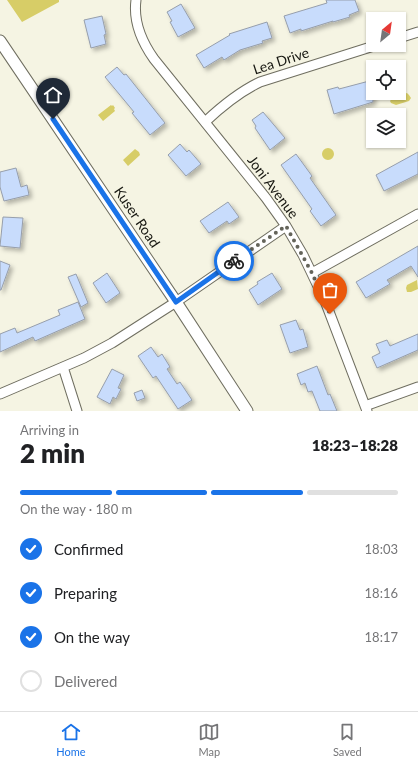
<!DOCTYPE html>
<meta charset="utf-8">
<style>
body{margin:0;font-family:Lato,sans-serif;background:#f2f2f2;color:#202124;height:100vh;display:flex;flex-direction:column;font-size:15px;white-space:nowrap}
*{box-sizing:border-box;margin:0}
p{font-size:13px;color:#757577}
.icon{flex:none;width:22px;height:22px;fill:none;stroke:currentColor;stroke-width:2;stroke-linecap:round;stroke-linejoin:round}
.map{position:relative;height:411px;overflow:hidden}
.side{display:flex;flex-direction:column;background:#fff;flex:1}
.side>*{flex:none}
.needle{width:26px;rotate:29deg}
.controls{position:absolute;left:366px;top:12px;display:grid;gap:8px}
.controls a{display:grid;place-items:center;width:40px;height:40px;border-radius:0px;background:#fff;box-shadow:0 1px 3px #0004;font-size:20px}
.pin{position:absolute;display:grid;place-items:center;width:34px;height:34px;color:#fff;margin:-41px -17px;border-radius:50% 50% 50% 0;rotate:-45deg;box-shadow:0 0 4px #0007}
.pin .icon{rotate:45deg}
.courier{position:absolute;display:grid;place-items:center;width:40px;height:40px;margin:-20px;border:3px solid #1a73e8;border-radius:50%;background:#fff;color:#222;box-shadow:0 1px 5px #0007}
.summary em{font-style:normal;font-weight:800}
.summary div{display:flex;flex-direction:column-reverse}
.summary{display:flex;align-items:center;justify-content:space-between;height:68px;padding:0 20px}
h1{font-size:26px;font-weight:800;line-height:30px}
.bar{display:grid;grid-template-columns:repeat(4,1fr);gap:6px 4px;align-content:center;height:48px;padding:0 20px}
.bar i{height:5px;border-radius:3px;background:#e0e0e0}
.bar .active{background:#1a73e8}
.bar p{grid-column:span 4}
ol{padding:0 20px;list-style:none}
li{display:flex;align-items:center;gap:12px;height:44px}
li p{margin-inline-start:auto}
li .icon{padding:4px;border-radius:50%;background:#1a73e8;color:#fff;stroke-width:4}
li:last-child{color:#757577}
li i{width:22px;height:22px;border:2px solid #e0e0e0;border-radius:50%}
.tabs{display:flex;justify-content:space-around;align-items:center;height:56px;border-top:1px solid #e0e0e0;background:#fff;font-size:11px;color:#757577}
.tabs a{display:grid;justify-items:center;gap:2px}
.tabs .active{color:#1a73e8}
.map>svg:first-child{display:block}
.water{fill:#d7cd67}
.building{fill:#c8dcfc;stroke:#969eab;filter:url(#shadow)}
.lines{fill:none;stroke-linecap:round;stroke-linejoin:round}
.minor-casing{stroke:#6f6e60;stroke-width:11}
.tertiary-casing{stroke:#6f6e60;stroke-width:13}
.minor{stroke:#fff;stroke-width:9}
.tertiary{stroke:#fff;stroke-width:11}
.done{stroke:#64645a;stroke-width:4;stroke-dasharray:0 7.2}
.route{stroke:#1a73e8;stroke-width:5}
.labels{text-anchor:middle;stroke-width:3;stroke-linejoin:round;paint-order:stroke}
.street-label{font-size:14px;fill:#161610;stroke:#f5f4e3}
</style>
<div class="map">
<svg width="418" height="411" viewBox="0 0 418 411">
<defs>
<filter id="shadow"><feDropShadow dx="3" dy="3" stdDeviation="2" flood-color="#0004"/></filter>
</defs>
<rect width="100%" height="100%" fill="#f5f4e3"/>
<path class="water" d="M7,0H59V2L22,22Z
M407,93L409,95L411,98L409,101L396,105L391,103L390,101L393,97Z
M111,105L112,106L113,105L115,108L114,109L115,111L103,121L98,115Z
M322 154a6 6 0 1 1 12 0a6 6 0 1 1-12 0Z
M135,149L139,152L140,155L128,166L123,160Z
M417,280L418,289L411,292H407L406,288L407,285Z"/>
<path class="building" d="M326,0H355L359,11L349,15L350,17L333,22V21L301,31V29L290,33L284,16L327,3Z
M181,4L195,28L178,37L170,22L172,21L167,12Z
M102,16L106,34L104,35L106,44L91,48L84,20Z
M267,22L272,38L262,41L263,43L240,50L224,60L222,57L204,68L196,55L230,35L229,34Z
M117,67L124,75L126,74L165,123L150,135L132,113L134,112L105,77Z
M373,80V102L334,114L327,90L338,87L339,89Z
M263,112L285,138L270,150L255,128L256,126L252,120Z
M180,144L187,152L189,150L201,164L186,176L168,155Z
M418,152V174L384,191L376,175Z
M296,154L312,176L310,178L336,215L321,226L310,211L312,209L281,165Z
M16,168L21,187L27,185L29,195L4,201L0,187V172Z
M228,202L239,217L229,224L227,221L209,233L200,221Z
M3,217L23,218L20,248L0,246Z
M418,246V277L411,266L387,280L390,284L366,298L356,282Z
M0,261L10,265L1,290H0Z
M107,273L120,293L106,303L93,283Z
M272,273L282,289L258,305L249,290L258,284L257,282Z
M76,274L88,303L81,307L68,277Z
M78,302L85,319L35,341L33,337L0,352V334L15,328L17,333L60,315L58,310Z
M296,320L300,330L303,329L308,347L290,353L280,325Z
M418,334V350L377,368L372,357L380,353L376,344L387,340L390,346Z
M151,347L158,357L162,354L170,367L167,369L177,384L180,382L192,400L178,409L156,376L153,378L138,356Z
M317,366L328,395L330,394L337,411H320L312,391L308,392L305,383L301,385L297,374Z
M112,369L124,375L118,388L121,389L116,399L113,397L110,404L97,397Z
M142,390L145,398L137,401L134,393Z"/>
<g class="lines">
<defs>
<path id="minor" d="M136,0C133,22 142,42 154,59L266,198L286,226L303,255L325,301L367,411
M399,38L418,32
M205,122C222,106 239,92 260,82L377,45
M312,273L418,214
M63,367L77,411
M0,394L84,358L112,343L176,302L286,226
M365,406L418,387"/>
<path id="tertiary" d="M0,41L176,302L247,411"/>
</defs>
<use href="#minor" class="minor-casing"/>
<use href="#tertiary" class="tertiary-casing"/>
<use href="#minor" class="minor"/>
<use href="#tertiary" class="tertiary"/>
</g>
<g class="lines">
<path class="done" d="M234,261L286,226L312,273L330,314"/>
<path class="route" d="M53,119L176,302L234,261"/>
</g>
<g class="labels">
<g class="street-label">
<text transform="translate(281 61) rotate(-18)" y="5">Lea Drive</text>
<text transform="translate(273 187) rotate(53)" y="5">Joni Avenue</text>
<text transform="translate(137 217) rotate(56)" y="5">Kuser Road</text>
</g>
</g>
</svg>
<div class="controls">
<a><svg class="needle" viewBox="-14 -14 28 28"><path d="M0-13l5 13h-10z" fill="#e53935"/><path d="M0 13l5-13h-10z" fill="#757577"/></svg></a>
<a><svg class="icon" aria-label="locate" viewBox="0 0 24 24"><circle cx="12" cy="12" r="6"/><path d="M12 2v4M12 18v4M2 12h4M18 12h4"/></svg></a>
<a><svg class="icon" aria-label="layers" viewBox="0 0 24 24"><path d="M12 4l9 5-9 5-9-5zM3 14l9 5 9-5"/></svg></a>
</div>
<div class="pin" style="left:330px;top:314px;background:#ea580c"><svg class="icon" aria-label="bag" viewBox="0 0 24 24"><path d="M5 8h14l-1 12H6zM9 8a3 3 0 0 1 6 0"/></svg></div>
<div class="pin" style="left:53px;top:119px;background:#1f2937"><svg class="icon" aria-label="home" viewBox="0 0 24 24"><path d="M3 11l9-7 9 7M6 9v11h12V9"/></svg></div>
<div class="courier" style="left:234px;top:261px"><svg class="icon" aria-label="bike" viewBox="0 0 24 24"><circle cx="6" cy="16" r="4"/><circle cx="18" cy="16" r="4"/><path d="M6 16l4-8h5l3 8M10 8l3 8H6M13 5h3"/></svg></div>
</div>
<section class="side">
<div class="summary"><div><h1>2 min</h1><p>Arriving in</p></div><em>18:23–18:28</em></div>
<div class="bar"><i class="active"></i><i class="active"></i><i class="active"></i><i></i><p>On the way · 180 m</p></div>
<ol>
<li><svg class="icon" aria-label="check" viewBox="0 0 24 24"><path d="M5 12l5 5 9-10"/></svg>Confirmed<p>18:03</p></li>
<li><svg class="icon" aria-label="check" viewBox="0 0 24 24"><path d="M5 12l5 5 9-10"/></svg>Preparing<p>18:16</p></li>
<li><svg class="icon" aria-label="check" viewBox="0 0 24 24"><path d="M5 12l5 5 9-10"/></svg>On the way<p>18:17</p></li>
<li><i></i>Delivered</li>
</ol>
</section>
<nav class="tabs">
<a class="active"><svg class="icon" aria-label="home" viewBox="0 0 24 24"><path d="M3 11l9-7 9 7M6 9v11h12V9"/></svg>Home</a>
<a><svg class="icon" aria-label="map" viewBox="0 0 24 24"><path d="M3 6l6-2 6 2 6-2v14l-6 2-6-2-6 2zM9 4v14M15 6v14"/></svg>Map</a>
<a><svg class="icon" aria-label="saved" viewBox="0 0 24 24"><path d="M7 4h10v16l-5-4-5 4z"/></svg>Saved</a>
</nav>
